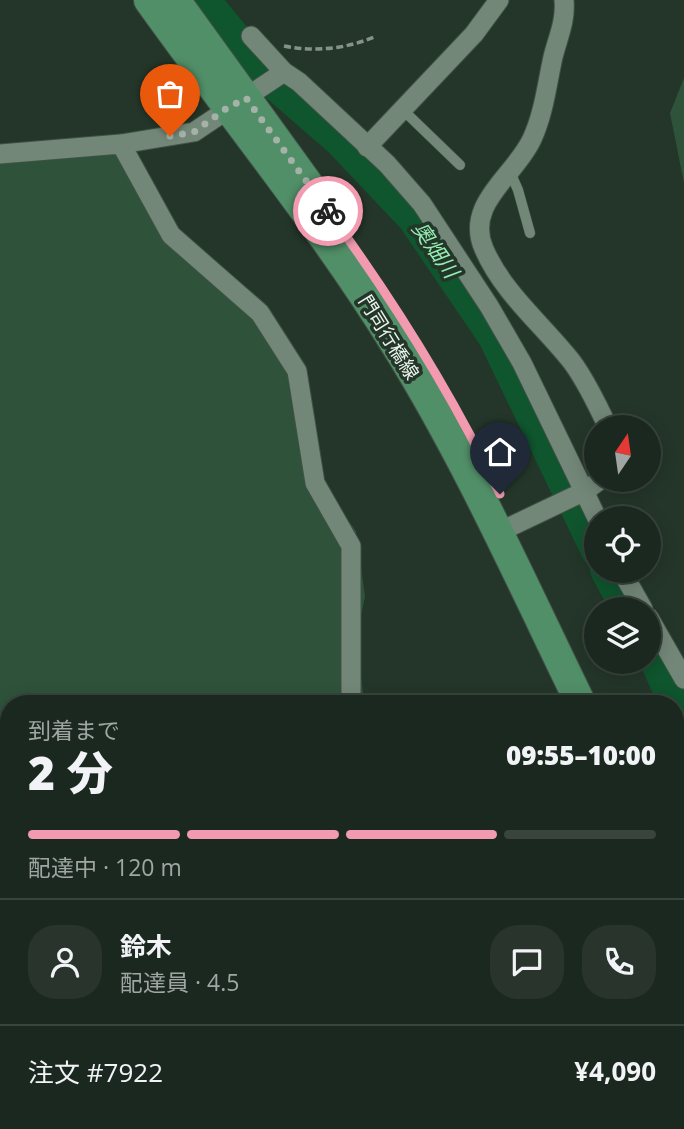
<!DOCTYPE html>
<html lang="ja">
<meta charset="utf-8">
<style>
body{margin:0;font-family:"Open Sans","Noto Sans JP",sans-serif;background:#28342c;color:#f1f3f6;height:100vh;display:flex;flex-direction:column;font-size:26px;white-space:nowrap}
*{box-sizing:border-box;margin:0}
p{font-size:23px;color:#a0a6a4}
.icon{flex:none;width:38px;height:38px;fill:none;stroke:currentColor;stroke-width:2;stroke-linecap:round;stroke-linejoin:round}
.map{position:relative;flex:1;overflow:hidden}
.drawer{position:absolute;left:0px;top:695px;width:684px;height:436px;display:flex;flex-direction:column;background:#1b281f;border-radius:28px 28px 0 0;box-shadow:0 4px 18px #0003,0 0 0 2px #39443d}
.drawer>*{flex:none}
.needle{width:46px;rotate:13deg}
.controls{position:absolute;left:584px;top:415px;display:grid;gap:14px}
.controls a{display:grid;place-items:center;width:77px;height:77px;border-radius:50%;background:#1b281f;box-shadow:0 4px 18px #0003,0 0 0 2px #39443d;font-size:35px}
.pin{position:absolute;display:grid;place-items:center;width:60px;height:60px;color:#fff;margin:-72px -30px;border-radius:50% 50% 50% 0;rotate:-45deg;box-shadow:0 0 7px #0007}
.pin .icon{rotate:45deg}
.courier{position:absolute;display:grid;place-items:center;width:70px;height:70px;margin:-35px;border:5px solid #f29ab0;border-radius:50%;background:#fff;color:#222;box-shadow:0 2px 9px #0007}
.head em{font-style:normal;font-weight:800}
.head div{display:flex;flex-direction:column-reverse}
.head{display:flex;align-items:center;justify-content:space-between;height:119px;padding:0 28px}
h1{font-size:46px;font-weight:800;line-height:52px}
.bar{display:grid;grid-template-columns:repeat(4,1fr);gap:10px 7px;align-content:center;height:84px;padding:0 28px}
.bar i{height:9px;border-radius:5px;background:#39443d}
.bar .current{background:#f29ab0}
.bar p{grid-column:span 4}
.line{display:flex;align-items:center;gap:18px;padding:0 28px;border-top:2px solid #39443d}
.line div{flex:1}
.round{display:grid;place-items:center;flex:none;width:74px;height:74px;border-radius:28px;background:#28342c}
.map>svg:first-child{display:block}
.green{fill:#2e533a}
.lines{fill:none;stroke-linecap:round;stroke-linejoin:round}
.river{stroke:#0f552e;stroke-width:32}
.lane-casing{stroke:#415147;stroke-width:11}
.street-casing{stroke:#415147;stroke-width:21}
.primary-casing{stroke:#415147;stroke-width:32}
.highway-casing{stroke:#415147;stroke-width:35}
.path{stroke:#849288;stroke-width:3.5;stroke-dasharray:7 3.5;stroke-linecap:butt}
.lane{stroke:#738778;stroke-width:10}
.street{stroke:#738778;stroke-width:19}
.primary{stroke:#518f68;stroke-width:30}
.highway{stroke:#3a955e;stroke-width:33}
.done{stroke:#a5b2a8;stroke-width:7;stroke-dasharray:0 12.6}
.route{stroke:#f29ab0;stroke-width:9}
.labels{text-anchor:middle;stroke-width:7;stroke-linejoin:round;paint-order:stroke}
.street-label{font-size:19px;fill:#eaf5ed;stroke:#243629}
.water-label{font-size:21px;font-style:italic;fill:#94efb2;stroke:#243629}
</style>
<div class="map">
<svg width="684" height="1129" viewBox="0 0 684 1129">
<rect width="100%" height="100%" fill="#243629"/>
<path class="green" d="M684,78V183L670,113Z
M114,151L187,254L251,291L265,303L286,337L289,387L300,448L320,482L356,531L365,596L357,637L364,703L9,704V837H0V159Z"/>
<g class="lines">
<path class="river" d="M204,0L271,81L340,141L413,218L494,337L597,551
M606,570L627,609
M649,645L675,704"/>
<defs>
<path id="lane" d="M403,110L460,165
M510,172L518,190L530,233"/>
<path id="street" d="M564,0C566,21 558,37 553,57C547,84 544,113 532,139C515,176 464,204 484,249C503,293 543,325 572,362C587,382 597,405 608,427
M251,36L284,72L299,82L387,164L422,204L489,306L522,363L597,518
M121,144L171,235L260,313L297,371L315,483L351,546V704
M367,147L474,34L499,0
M0,154L121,144L194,132L284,72
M497,533L585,491L600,480
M621,570L643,609
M649,618L684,679
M0,1115H9
M507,1122L527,1129"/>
<path id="primary" d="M149,0C231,115 322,225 396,345C467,459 522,583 581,704
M175,0L308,184
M676,855L684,873
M676,897L684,914"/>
<path id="highway" d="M676,819L684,821
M0,855L9,856
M0,899L9,897"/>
</defs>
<use href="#lane" class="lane-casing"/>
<use href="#street" class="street-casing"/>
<use href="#primary" class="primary-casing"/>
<use href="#highway" class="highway-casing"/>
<path class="path" d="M284,46C316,52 345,49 374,37"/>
<use href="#lane" class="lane"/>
<use href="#street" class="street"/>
<use href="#primary" class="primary"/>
<use href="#highway" class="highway"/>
</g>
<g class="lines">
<path class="done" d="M170,136L194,132L227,108L246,98L328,211"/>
<path class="route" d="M328,211C394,301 452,394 500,494"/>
</g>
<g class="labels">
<g class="street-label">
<text transform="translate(389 337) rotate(58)" y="7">門司行橋線</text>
</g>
<g class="water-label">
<text transform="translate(435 250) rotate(55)" y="7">奧畑川</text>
</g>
</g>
</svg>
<div class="controls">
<a><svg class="needle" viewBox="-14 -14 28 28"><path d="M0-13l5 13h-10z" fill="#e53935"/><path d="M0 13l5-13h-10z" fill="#a0a6a4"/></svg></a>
<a><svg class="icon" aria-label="locate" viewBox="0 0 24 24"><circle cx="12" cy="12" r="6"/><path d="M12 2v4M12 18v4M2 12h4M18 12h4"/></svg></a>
<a><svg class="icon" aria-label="layers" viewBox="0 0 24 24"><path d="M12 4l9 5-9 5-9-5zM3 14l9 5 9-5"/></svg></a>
</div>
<div class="pin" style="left:170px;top:136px;background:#ea580c"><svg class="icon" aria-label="bag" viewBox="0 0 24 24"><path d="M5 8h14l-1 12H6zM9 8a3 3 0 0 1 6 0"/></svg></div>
<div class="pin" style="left:500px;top:494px;background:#1f2937"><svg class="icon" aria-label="home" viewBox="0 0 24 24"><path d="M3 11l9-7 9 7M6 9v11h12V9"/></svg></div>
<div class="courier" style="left:328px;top:211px"><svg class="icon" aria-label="bike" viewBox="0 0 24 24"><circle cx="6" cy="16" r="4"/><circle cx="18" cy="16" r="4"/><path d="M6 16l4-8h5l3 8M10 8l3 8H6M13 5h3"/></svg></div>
<section class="drawer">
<div class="head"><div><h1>2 分</h1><p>到着まで</p></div><em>09:55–10:00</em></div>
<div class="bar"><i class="current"></i><i class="current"></i><i class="current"></i><i></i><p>配達中 · 120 m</p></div>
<div class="line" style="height:126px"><a class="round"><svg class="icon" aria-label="person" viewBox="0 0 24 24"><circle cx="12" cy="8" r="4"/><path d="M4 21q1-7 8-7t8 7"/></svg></a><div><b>鈴木</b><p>配達員 · 4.5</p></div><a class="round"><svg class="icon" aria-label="chat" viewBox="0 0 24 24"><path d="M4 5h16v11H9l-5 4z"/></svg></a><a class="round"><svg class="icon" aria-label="phone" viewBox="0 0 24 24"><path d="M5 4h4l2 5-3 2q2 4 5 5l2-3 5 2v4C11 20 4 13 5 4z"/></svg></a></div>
<div class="line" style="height:91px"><div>注文 #7922</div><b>¥4,090</b></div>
</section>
</div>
